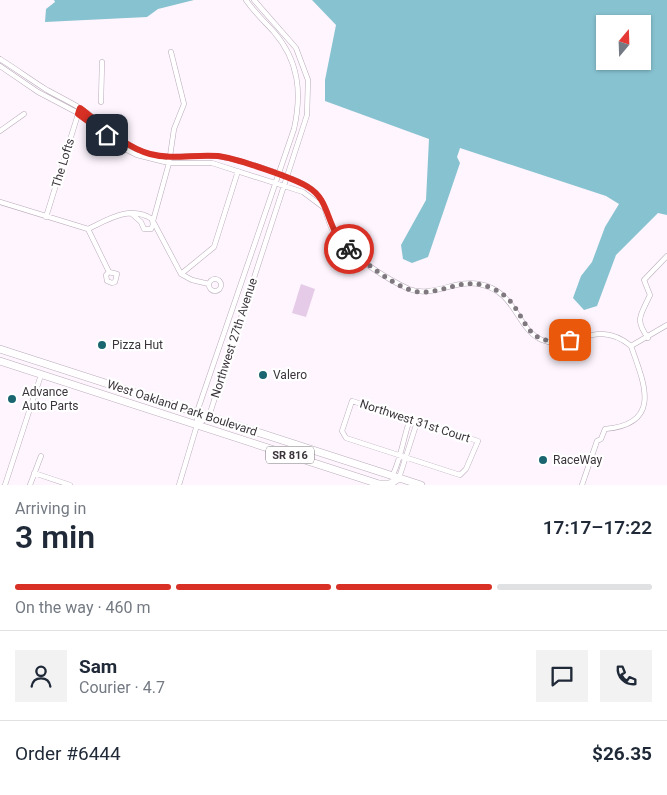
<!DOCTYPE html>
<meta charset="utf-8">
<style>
body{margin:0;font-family:Roboto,sans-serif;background:#f2f2f3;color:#1f2937;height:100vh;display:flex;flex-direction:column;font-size:19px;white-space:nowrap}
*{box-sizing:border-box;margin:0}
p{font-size:16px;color:#747a83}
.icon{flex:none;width:28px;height:28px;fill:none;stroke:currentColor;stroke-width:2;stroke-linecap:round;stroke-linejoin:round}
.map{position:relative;height:485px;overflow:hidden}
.panel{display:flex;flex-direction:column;background:#fff;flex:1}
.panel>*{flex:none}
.needle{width:32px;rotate:19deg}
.controls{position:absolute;left:596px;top:15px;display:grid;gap:10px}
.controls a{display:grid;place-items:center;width:55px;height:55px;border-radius:0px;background:#fff;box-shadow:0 1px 4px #0004;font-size:25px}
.pin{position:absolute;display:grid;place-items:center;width:42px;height:42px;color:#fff;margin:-21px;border-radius:10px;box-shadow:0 2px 8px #0006}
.courier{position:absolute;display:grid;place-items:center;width:50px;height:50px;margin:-25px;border:4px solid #d93025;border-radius:50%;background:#fff;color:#222;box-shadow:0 1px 6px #0007}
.overview em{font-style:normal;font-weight:600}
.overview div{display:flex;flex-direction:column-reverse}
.overview{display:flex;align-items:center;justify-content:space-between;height:85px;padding:0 15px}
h1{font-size:32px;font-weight:600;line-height:38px}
.bar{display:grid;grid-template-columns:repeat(4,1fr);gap:8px 5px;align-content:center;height:60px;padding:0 15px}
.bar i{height:6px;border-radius:4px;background:#e0e1e3}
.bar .active{background:#d93025}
.bar p{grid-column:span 4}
.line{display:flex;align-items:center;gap:12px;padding:0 15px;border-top:1px solid #e0e1e3}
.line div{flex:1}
.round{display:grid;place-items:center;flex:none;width:52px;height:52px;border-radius:0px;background:#f2f2f3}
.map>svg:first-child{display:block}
.green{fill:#e6cbe8}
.water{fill:#87c2d0;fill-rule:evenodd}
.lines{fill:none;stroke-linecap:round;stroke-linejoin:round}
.minor-casing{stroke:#b9abb9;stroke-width:5.5}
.primary-casing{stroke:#b9abb9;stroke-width:8}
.minor{stroke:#fff;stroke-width:4.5}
.primary{stroke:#fff;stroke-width:7}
.done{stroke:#7f787f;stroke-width:5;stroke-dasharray:0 9}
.route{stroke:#d93025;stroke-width:6}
.poi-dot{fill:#1a6570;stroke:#fff;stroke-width:2}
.labels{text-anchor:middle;stroke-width:4.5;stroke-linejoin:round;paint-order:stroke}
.shield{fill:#fff;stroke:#767276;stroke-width:1}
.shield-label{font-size:11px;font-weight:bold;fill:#3b353b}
.street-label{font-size:12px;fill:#3b353b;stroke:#fff}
.poi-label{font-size:12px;fill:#3b353b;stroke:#fff;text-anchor:start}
</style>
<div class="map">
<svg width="667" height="485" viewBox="0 0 667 485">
<rect width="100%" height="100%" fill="#fef5fe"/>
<path class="green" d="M301,284L315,289L306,317L292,313Z"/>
<path class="water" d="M54,0H194L158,9L147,17L45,22L46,9L55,2Z
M312,0H667V215L658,213L616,255L597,306L584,310L573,298L581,276L592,262L605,227L619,204L606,196L460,148L457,157L460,163L428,257L412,263L403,259L401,245L426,200L429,139L325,101V80L336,25ZM605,24H642V61H605Z"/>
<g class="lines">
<defs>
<path id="minor" d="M0,59C16,69 31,80 47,90C58,96 70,102 80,108C102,122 121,144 146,153C168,160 191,155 213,156C231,156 294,177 310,188C328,199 324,220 336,236C348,254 388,280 409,289C432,298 456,279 479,284C517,291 516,329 542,340C572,353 595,316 631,346
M0,66L38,92L78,113L125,149L137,155L169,163H212L303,192L323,207
M101,102L102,62
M0,131L24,114
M0,202L88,229
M132,214L141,222L144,229H151
M46,217L79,111
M153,221L169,163L174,129L184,104L171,52
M154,223L181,274L192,280L209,284
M88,229L109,272L106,275L107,281L112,283L115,282L117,274L109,272
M88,229C109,219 130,205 152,219L153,225L151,229
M181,274L214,247L238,171
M209 285a6 6 0 1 1 12 0a6 6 0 1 1-12 0Z
M648,338C634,319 641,315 650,295L644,280L667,256
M631,346L667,325
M352,401L478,441L466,469L460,475L346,438L342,431Z
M197,425V412L294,129C302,93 299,61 274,32C264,21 254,12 246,0
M34,473L70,485
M392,476C400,463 404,435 410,419
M399,478L417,422
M5,485L41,375
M30,485L41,456
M179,485L197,425L209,416L307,115L308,80L296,48L254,0
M582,485L597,441L601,439L605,429C663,424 644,383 631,346"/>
<path id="primary" d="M0,349L421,485
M0,361L382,485
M380,484H390L399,478"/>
</defs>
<use href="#minor" class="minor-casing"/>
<use href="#primary" class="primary-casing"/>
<use href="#minor" class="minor"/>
<use href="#primary" class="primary"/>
</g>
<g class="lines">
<path class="done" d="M349,249C365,262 399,291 420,292C448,293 464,275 494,289C531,307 516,349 570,340"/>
<path class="route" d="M107,135L78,114L80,108C101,124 124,147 150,154C172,160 195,154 218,156C235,158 294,178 308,187C332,201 325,230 349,249"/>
</g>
<g class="poi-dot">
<circle cx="102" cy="345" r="5"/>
<circle cx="263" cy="375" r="5"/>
<circle cx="12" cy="399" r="5"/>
<circle cx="543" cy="460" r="5"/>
</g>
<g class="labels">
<rect class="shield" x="266" y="446.5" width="48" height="17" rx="4"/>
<g class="shield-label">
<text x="290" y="459">SR 816</text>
</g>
<g class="street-label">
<text transform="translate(63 163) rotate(-73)" y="4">The Lofts</text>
<text transform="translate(234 338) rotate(-72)" y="4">Northwest 27th Avenue</text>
<text transform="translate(182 408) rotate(18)" y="4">West Oakland Park Boulevard</text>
<text transform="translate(415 421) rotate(18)" y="4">Northwest 31st Court</text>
</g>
<g class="poi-label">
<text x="112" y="349">Pizza Hut</text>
<text x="273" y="379">Valero</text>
<text x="22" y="396">Advance<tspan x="22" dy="14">Auto Parts</tspan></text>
<text x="553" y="464">RaceWay</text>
</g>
</g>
</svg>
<div class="controls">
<a><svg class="needle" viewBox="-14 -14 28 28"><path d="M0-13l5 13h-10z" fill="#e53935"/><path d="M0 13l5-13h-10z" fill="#747a83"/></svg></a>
</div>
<div class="pin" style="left:570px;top:340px;background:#ea580c"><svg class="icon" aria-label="bag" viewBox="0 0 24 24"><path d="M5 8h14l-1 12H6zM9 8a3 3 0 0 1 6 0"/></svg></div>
<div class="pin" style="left:107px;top:135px;background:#1f2937"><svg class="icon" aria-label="home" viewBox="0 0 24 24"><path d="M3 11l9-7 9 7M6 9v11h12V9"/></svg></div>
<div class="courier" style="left:349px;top:249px"><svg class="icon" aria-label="bike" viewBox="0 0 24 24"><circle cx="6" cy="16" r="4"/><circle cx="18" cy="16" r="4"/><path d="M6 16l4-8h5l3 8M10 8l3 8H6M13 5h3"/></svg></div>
</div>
<section class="panel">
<div class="overview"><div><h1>3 min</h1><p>Arriving in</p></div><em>17:17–17:22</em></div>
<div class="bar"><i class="active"></i><i class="active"></i><i class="active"></i><i></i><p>On the way · 460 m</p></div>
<div class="line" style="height:90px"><a class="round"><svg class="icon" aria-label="person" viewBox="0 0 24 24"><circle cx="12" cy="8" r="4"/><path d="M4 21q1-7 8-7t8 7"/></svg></a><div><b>Sam</b><p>Courier · 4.7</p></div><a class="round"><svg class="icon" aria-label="chat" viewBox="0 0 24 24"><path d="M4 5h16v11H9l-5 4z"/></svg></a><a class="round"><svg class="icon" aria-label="phone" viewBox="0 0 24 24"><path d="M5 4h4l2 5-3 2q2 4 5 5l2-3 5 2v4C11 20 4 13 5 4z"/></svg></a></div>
<div class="line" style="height:65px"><div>Order #6444</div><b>$26.35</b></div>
</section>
